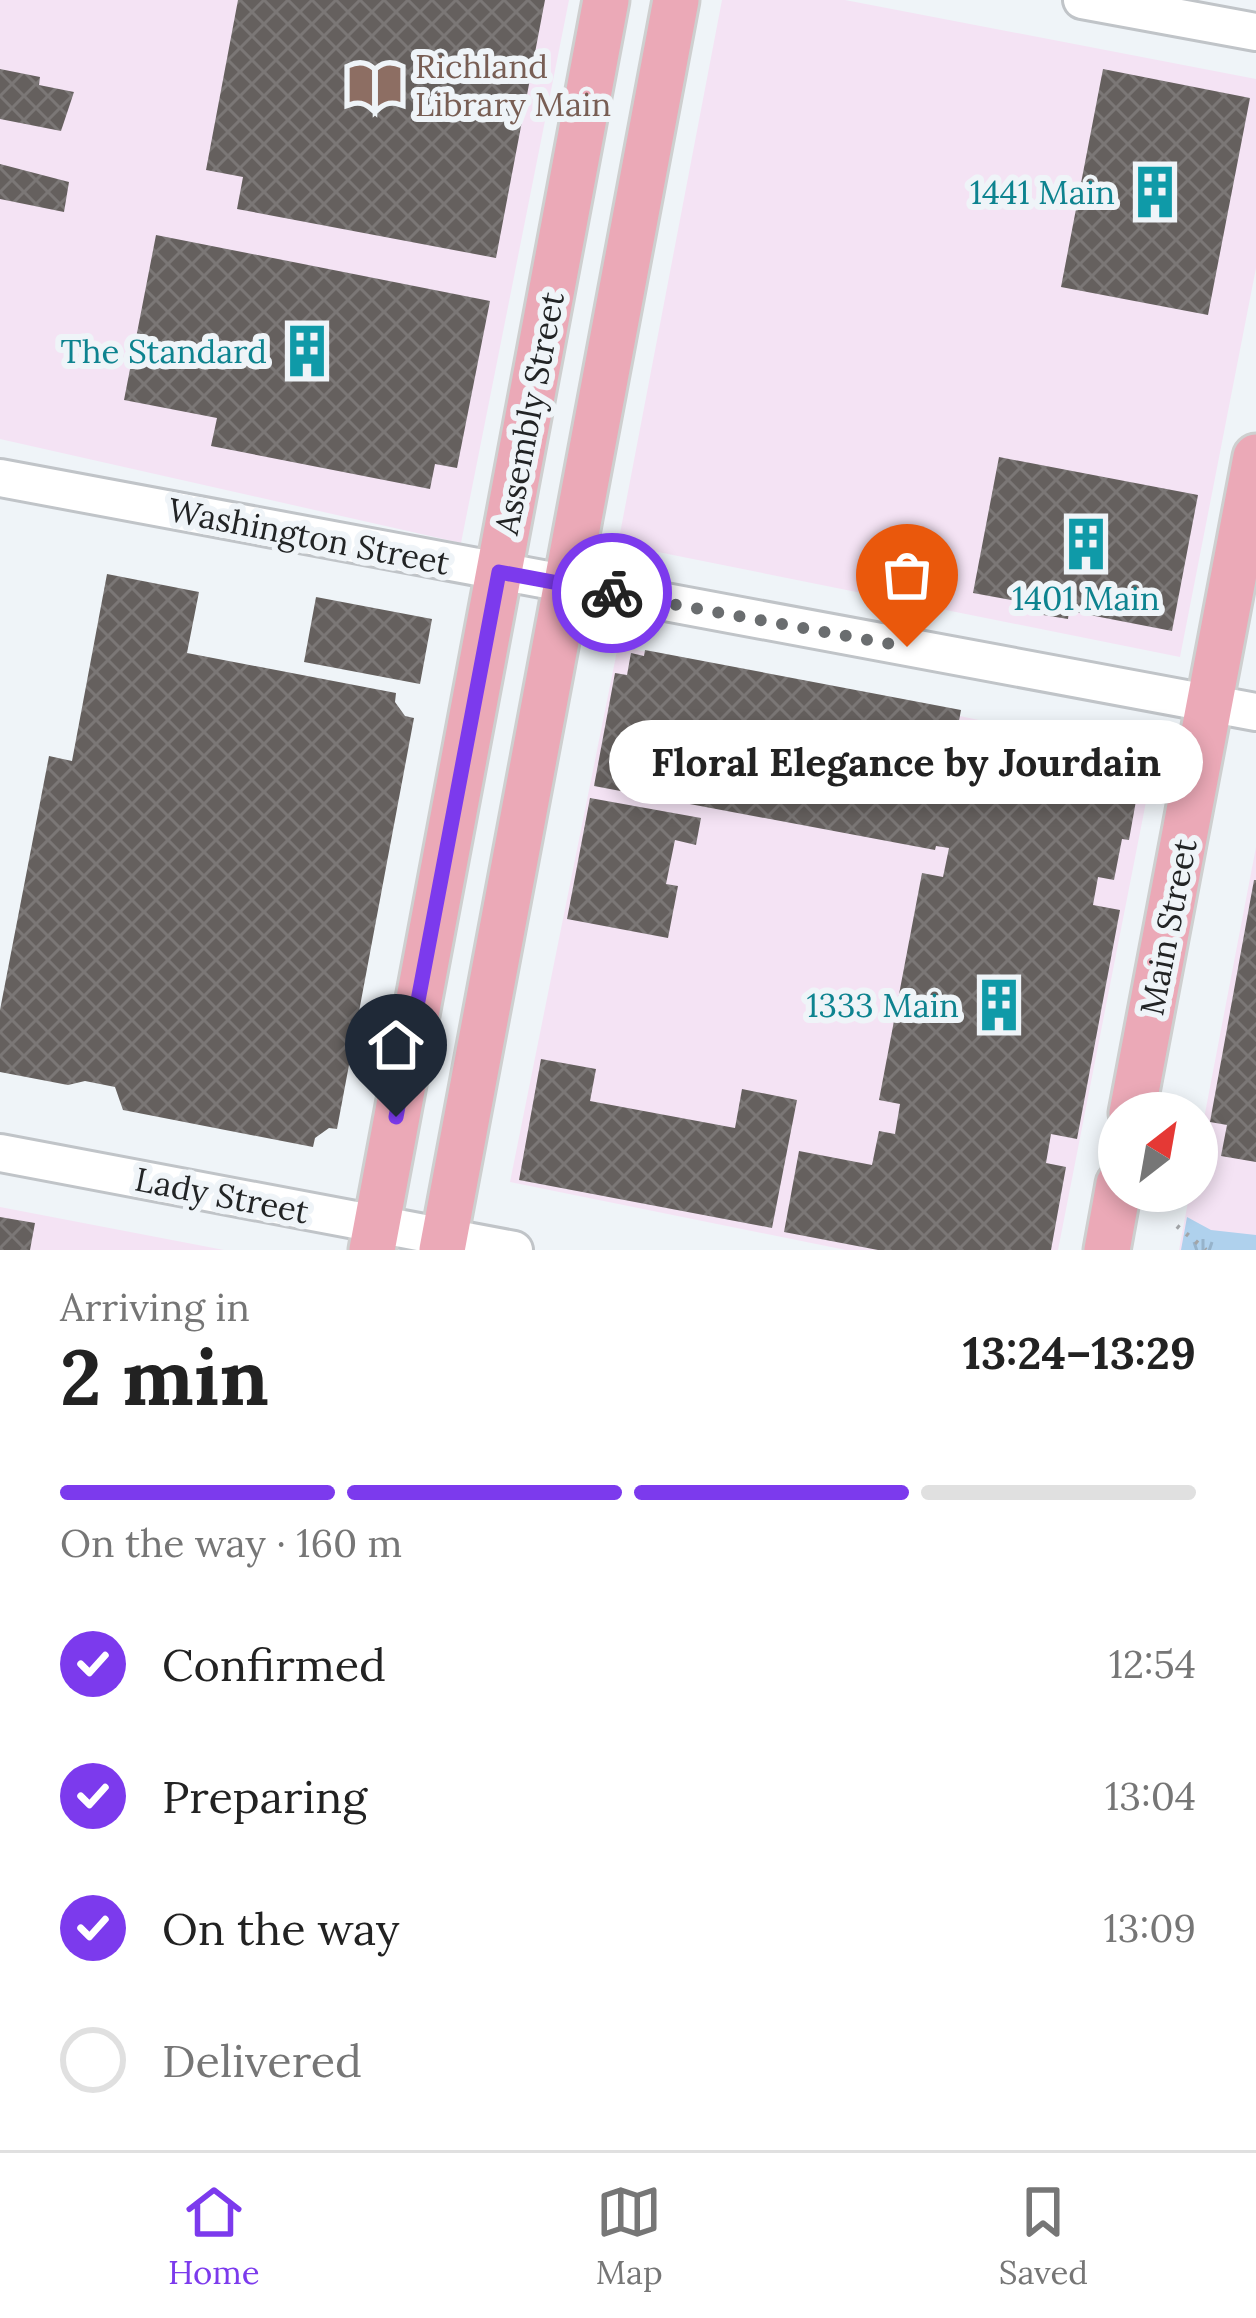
<!DOCTYPE html>
<meta charset="utf-8">
<style>
body{margin:0;font-family:Lora,serif;background:#f6f6f6;color:#222;height:100vh;display:flex;flex-direction:column;font-size:45px;white-space:nowrap}
*{box-sizing:border-box;margin:0}
p{font-size:39px;color:#767676}
.icon{flex:none;width:66px;height:66px;fill:none;stroke:currentColor;stroke-width:2;stroke-linecap:round;stroke-linejoin:round}
.map{position:relative;height:1250px;overflow:hidden}
.panel{display:flex;flex-direction:column;background:#fff;flex:1}
.panel>*{flex:none}
.needle{width:78px;rotate:31deg}
.tools{position:absolute;left:1098px;top:1092px;display:grid;gap:24px}
.tools a{display:grid;place-items:center;width:120px;height:120px;border-radius:50%;background:#fff;box-shadow:0 6px 18px #0003;font-size:60px}
.pin{position:absolute;display:grid;place-items:center;width:102px;height:102px;color:#fff;margin:-123px -51px;border-radius:50% 50% 50% 0;rotate:-45deg;box-shadow:0 0 12px #0007}
.pin .icon{rotate:45deg}
.courier{position:absolute;display:grid;place-items:center;width:120px;height:120px;margin:-60px;border:9px solid #7c3aed;border-radius:50%;background:#fff;color:#222;box-shadow:0 3px 15px #0007}
.bubble{position:absolute;height:84px;border-radius:42px;background:#fff;box-shadow:0 6px 18px #0003;font-size:39px;font-weight:700;line-height:84px;text-align:center}
.headline em{font-style:normal;font-weight:700}
.headline div{display:flex;flex-direction:column-reverse}
.headline{display:flex;align-items:center;justify-content:space-between;height:204px;padding:0 60px}
h1{font-size:78px;font-weight:700;line-height:90px}
.bar{display:grid;grid-template-columns:repeat(4,1fr);gap:18px 12px;align-content:center;height:144px;padding:0 60px}
.bar i{height:15px;border-radius:9px;background:#e0e0e0}
.bar .on{background:#7c3aed}
.bar p{grid-column:span 4}
ol{padding:0 60px;list-style:none}
li{display:flex;align-items:center;gap:36px;height:132px}
li p{margin-inline-start:auto}
li .icon{padding:12px;border-radius:50%;background:#7c3aed;color:#fff;stroke-width:4}
li:last-child{color:#767676}
li i{width:66px;height:66px;border:6px solid #e0e0e0;border-radius:50%}
.dock{display:flex;justify-content:space-around;align-items:center;height:168px;border-top:3px solid #e0e0e0;background:#fff;font-size:33px;color:#767676}
.dock a{display:grid;justify-items:center;gap:6px}
.dock .on{color:#7c3aed}
.map>svg:first-child{display:block}
.commercial{fill:#f4e3f4}
.grass{fill:url(#grass-tufts)}
.building{fill:url(#building-cross-hatch)}
.lines{fill:none;stroke-linecap:round;stroke-linejoin:round}
.minor-casing{stroke:#c0c4c8;stroke-width:42}
.major-casing{stroke:#cecfcf;stroke-width:51}
.path{stroke:#a2a5a8;stroke-width:4.5;stroke-dasharray:3 9;stroke-linecap:butt}
.minor{stroke:#fff;stroke-width:36}
.major{stroke:#eba9b7;stroke-width:45}
.done{stroke:#6a6d6f;stroke-width:12;stroke-dasharray:0 21.6}
.route{stroke:#7c3aed;stroke-width:15}
.labels{text-anchor:middle;stroke-width:12;stroke-linejoin:round;paint-order:stroke}
.education-label{font-size:33px;fill:#785e54;stroke:#eff4f8;text-anchor:start}
.culture-label{font-size:33px;fill:#0d838f;stroke:#eff4f8;text-anchor:end}
.street-label{font-size:33px;fill:#222425;stroke:#eff4f8}
</style>
<div class="map">
<svg width="1256" height="1250" viewBox="0 0 1256 1250">
<defs>
<pattern id="grass-tufts" width="24" height="20" patternUnits="userSpaceOnUse" patternTransform="scale(3)"><rect width="24" height="20" fill="#afd1ed"/><path d="M3 7l-1-3M5 7V3M7 7l1-3M15 17l-1-3M17 17v-4M19 17l1-3" fill="none" stroke="#96b3cb"/></pattern>
<pattern id="building-cross-hatch" width="8" height="8" patternUnits="userSpaceOnUse" patternTransform="scale(3)"><rect width="8" height="8" fill="#65605e"/><path d="M0 0l8 8M0 8l8-8" fill="none" stroke="#7b7776"/></pattern>
</defs>
<rect width="100%" height="100%" fill="#eff4f8"/>
<path class="commercial" d="M0,0H569L461,543L0,439Z
M722,0H845L1256,79V268L1180,657L618,544Z
M618,646L1155,756L1058,1250H846L510,1182Z
M1256,847V1250H1179L1190,1191H1197V1155Z
M0,1207L224,1250H0Z"/>
<path class="grass" d="M1187,1217L1211,1230L1256,1235V1250H1181Z"/>
<path class="building" d="M238,0H545L496,258L237,209L243,177L206,170Z
M0,69L40,77L39,85L74,92L61,131L0,119Z
M1103,69L1250,98L1208,315L1061,287Z
M0,164L69,182L64,212L0,199Z
M156,235L490,301L457,468L435,464L430,489L211,446L217,418L124,400Z
M999,457L1198,495L1172,631L1069,611L1068,619L1037,614L1039,605L973,593Z
M107,574L199,592L187,653L396,693L395,702L405,716L414,718L337,1129L329,1128L315,1138L313,1147L123,1110L115,1087L85,1081L68,1085L0,1072V1010L49,756L72,761Z
M316,597L432,619L420,684L304,662Z
M645,650L961,710L956,737L972,741L975,724L1144,756L1129,840L1122,839L1114,880L1098,877L1093,905L1120,910L1077,1139L1051,1134L1046,1163L1066,1167L1051,1250H878L784,1232L799,1151L872,1165L879,1131L895,1134L900,1104L879,1100L922,873L943,877L949,848L936,846L935,850L594,786L615,673L627,675L631,653L644,656Z
M590,798L701,818L696,845L675,840L666,884L678,886L668,938L567,919Z
M1254,880H1256V1162L1221,1156L1227,1125L1210,1122Z
M541,1059L596,1069L590,1101L735,1128L742,1089L797,1100L772,1228L519,1180Z
M0,1217L35,1223L30,1250H0Z"/>
<g class="lines">
<defs>
<path id="minor" d="M1082,0L1256,32
M0,478L1256,712
M0,1153L514,1250"/>
<path id="major" d="M1132,1113L1256,457
M372,1250L606,0
M442,1250L676,0
M1107,1250L1119,1184"/>
</defs>
<use href="#minor" class="minor-casing"/>
<use href="#major" class="major-casing"/>
<path class="path" d="M1177,1226L1206,1250"/>
<use href="#minor" class="minor"/>
<use href="#major" class="major"/>
</g>
<g class="lines">
<path class="done" d="M612,593L907,647"/>
<path class="route" d="M396,1117L499,572L612,593"/>
</g>
<defs>
<symbol id="library-bare" viewBox="-9 -9 18 18"><path d="M-6-4Q-3-5.5-.7-3.5V5Q-3 3-6 4ZM6-4Q3-5.5 .7-3.5V5Q3 3 6 4Z" fill="#8d6e63" stroke="#eff4f8" stroke-width="2.5" paint-order="stroke"/></symbol>
<symbol id="building-bare" viewBox="-9 -9 18 18"><path d="M-4-6H4V6H1V3H-1V6H-4ZM-2.5-4.3h1.7v1.8h-1.7ZM.8-4.3h1.7v1.8H.8ZM-2.5-1h1.7V.8h-1.7ZM.8-1h1.7V.8H.8Z" fill="#0f9aa8" stroke="#eff4f8" stroke-width="2.5" paint-order="stroke"/></symbol>
</defs>
<g fill-rule="evenodd">
<use href="#library-bare" x="337" y="47" width="76" height="76"/>
<use href="#building-bare" x="1117" y="154" width="76" height="76"/>
<use href="#building-bare" x="269" y="313" width="76" height="76"/>
<use href="#building-bare" x="1048" y="506" width="76" height="76"/>
<use href="#building-bare" x="961" y="967" width="76" height="76"/>
</g>
<g class="labels">
<g class="education-label">
<text x="415" y="78">Richland<tspan x="415" dy="38">Library Main</tspan></text>
</g>
<g class="culture-label">
<text x="1115" y="204">1441 Main</text>
<text x="267" y="363">The Standard</text>
<text x="1086" y="610" text-anchor="middle">1401 Main</text>
<text x="959" y="1017">1333 Main</text>
</g>
<g class="street-label">
<text transform="translate(529 413) rotate(-79)" y="12">Assembly Street</text>
<text transform="translate(309 536) rotate(11)" y="12">Washington Street</text>
<text transform="translate(1168 927) rotate(-79)" y="12">Main Street</text>
<text transform="translate(222 1195) rotate(11)" y="12">Lady Street</text>
</g>
</g>
</svg>
<div class="tools">
<a><svg class="needle" viewBox="-14 -14 28 28"><path d="M0-13l5 13h-10z" fill="#e53935"/><path d="M0 13l5-13h-10z" fill="#767676"/></svg></a>
</div>
<div class="pin" style="left:907px;top:647px;background:#ea580c"><svg class="icon" aria-label="bag" viewBox="0 0 24 24"><path d="M5 8h14l-1 12H6zM9 8a3 3 0 0 1 6 0"/></svg></div>
<div class="pin" style="left:396px;top:1117px;background:#1f2937"><svg class="icon" aria-label="home" viewBox="0 0 24 24"><path d="M3 11l9-7 9 7M6 9v11h12V9"/></svg></div>
<div class="courier" style="left:612px;top:593px"><svg class="icon" aria-label="bike" viewBox="0 0 24 24"><circle cx="6" cy="16" r="4"/><circle cx="18" cy="16" r="4"/><path d="M6 16l4-8h5l3 8M10 8l3 8H6M13 5h3"/></svg></div>
<div class="bubble" style="left:609px;top:720px;width:594px">Floral Elegance by Jourdain</div>
</div>
<section class="panel">
<div class="headline"><div><h1>2 min</h1><p>Arriving in</p></div><em>13:24–13:29</em></div>
<div class="bar"><i class="on"></i><i class="on"></i><i class="on"></i><i></i><p>On the way · 160 m</p></div>
<ol>
<li><svg class="icon" aria-label="check" viewBox="0 0 24 24"><path d="M5 12l5 5 9-10"/></svg>Confirmed<p>12:54</p></li>
<li><svg class="icon" aria-label="check" viewBox="0 0 24 24"><path d="M5 12l5 5 9-10"/></svg>Preparing<p>13:04</p></li>
<li><svg class="icon" aria-label="check" viewBox="0 0 24 24"><path d="M5 12l5 5 9-10"/></svg>On the way<p>13:09</p></li>
<li><i></i>Delivered</li>
</ol>
</section>
<nav class="dock">
<a class="on"><svg class="icon" aria-label="home" viewBox="0 0 24 24"><path d="M3 11l9-7 9 7M6 9v11h12V9"/></svg>Home</a>
<a><svg class="icon" aria-label="map" viewBox="0 0 24 24"><path d="M3 6l6-2 6 2 6-2v14l-6 2-6-2-6 2zM9 4v14M15 6v14"/></svg>Map</a>
<a><svg class="icon" aria-label="saved" viewBox="0 0 24 24"><path d="M7 4h10v16l-5-4-5 4z"/></svg>Saved</a>
</nav>
